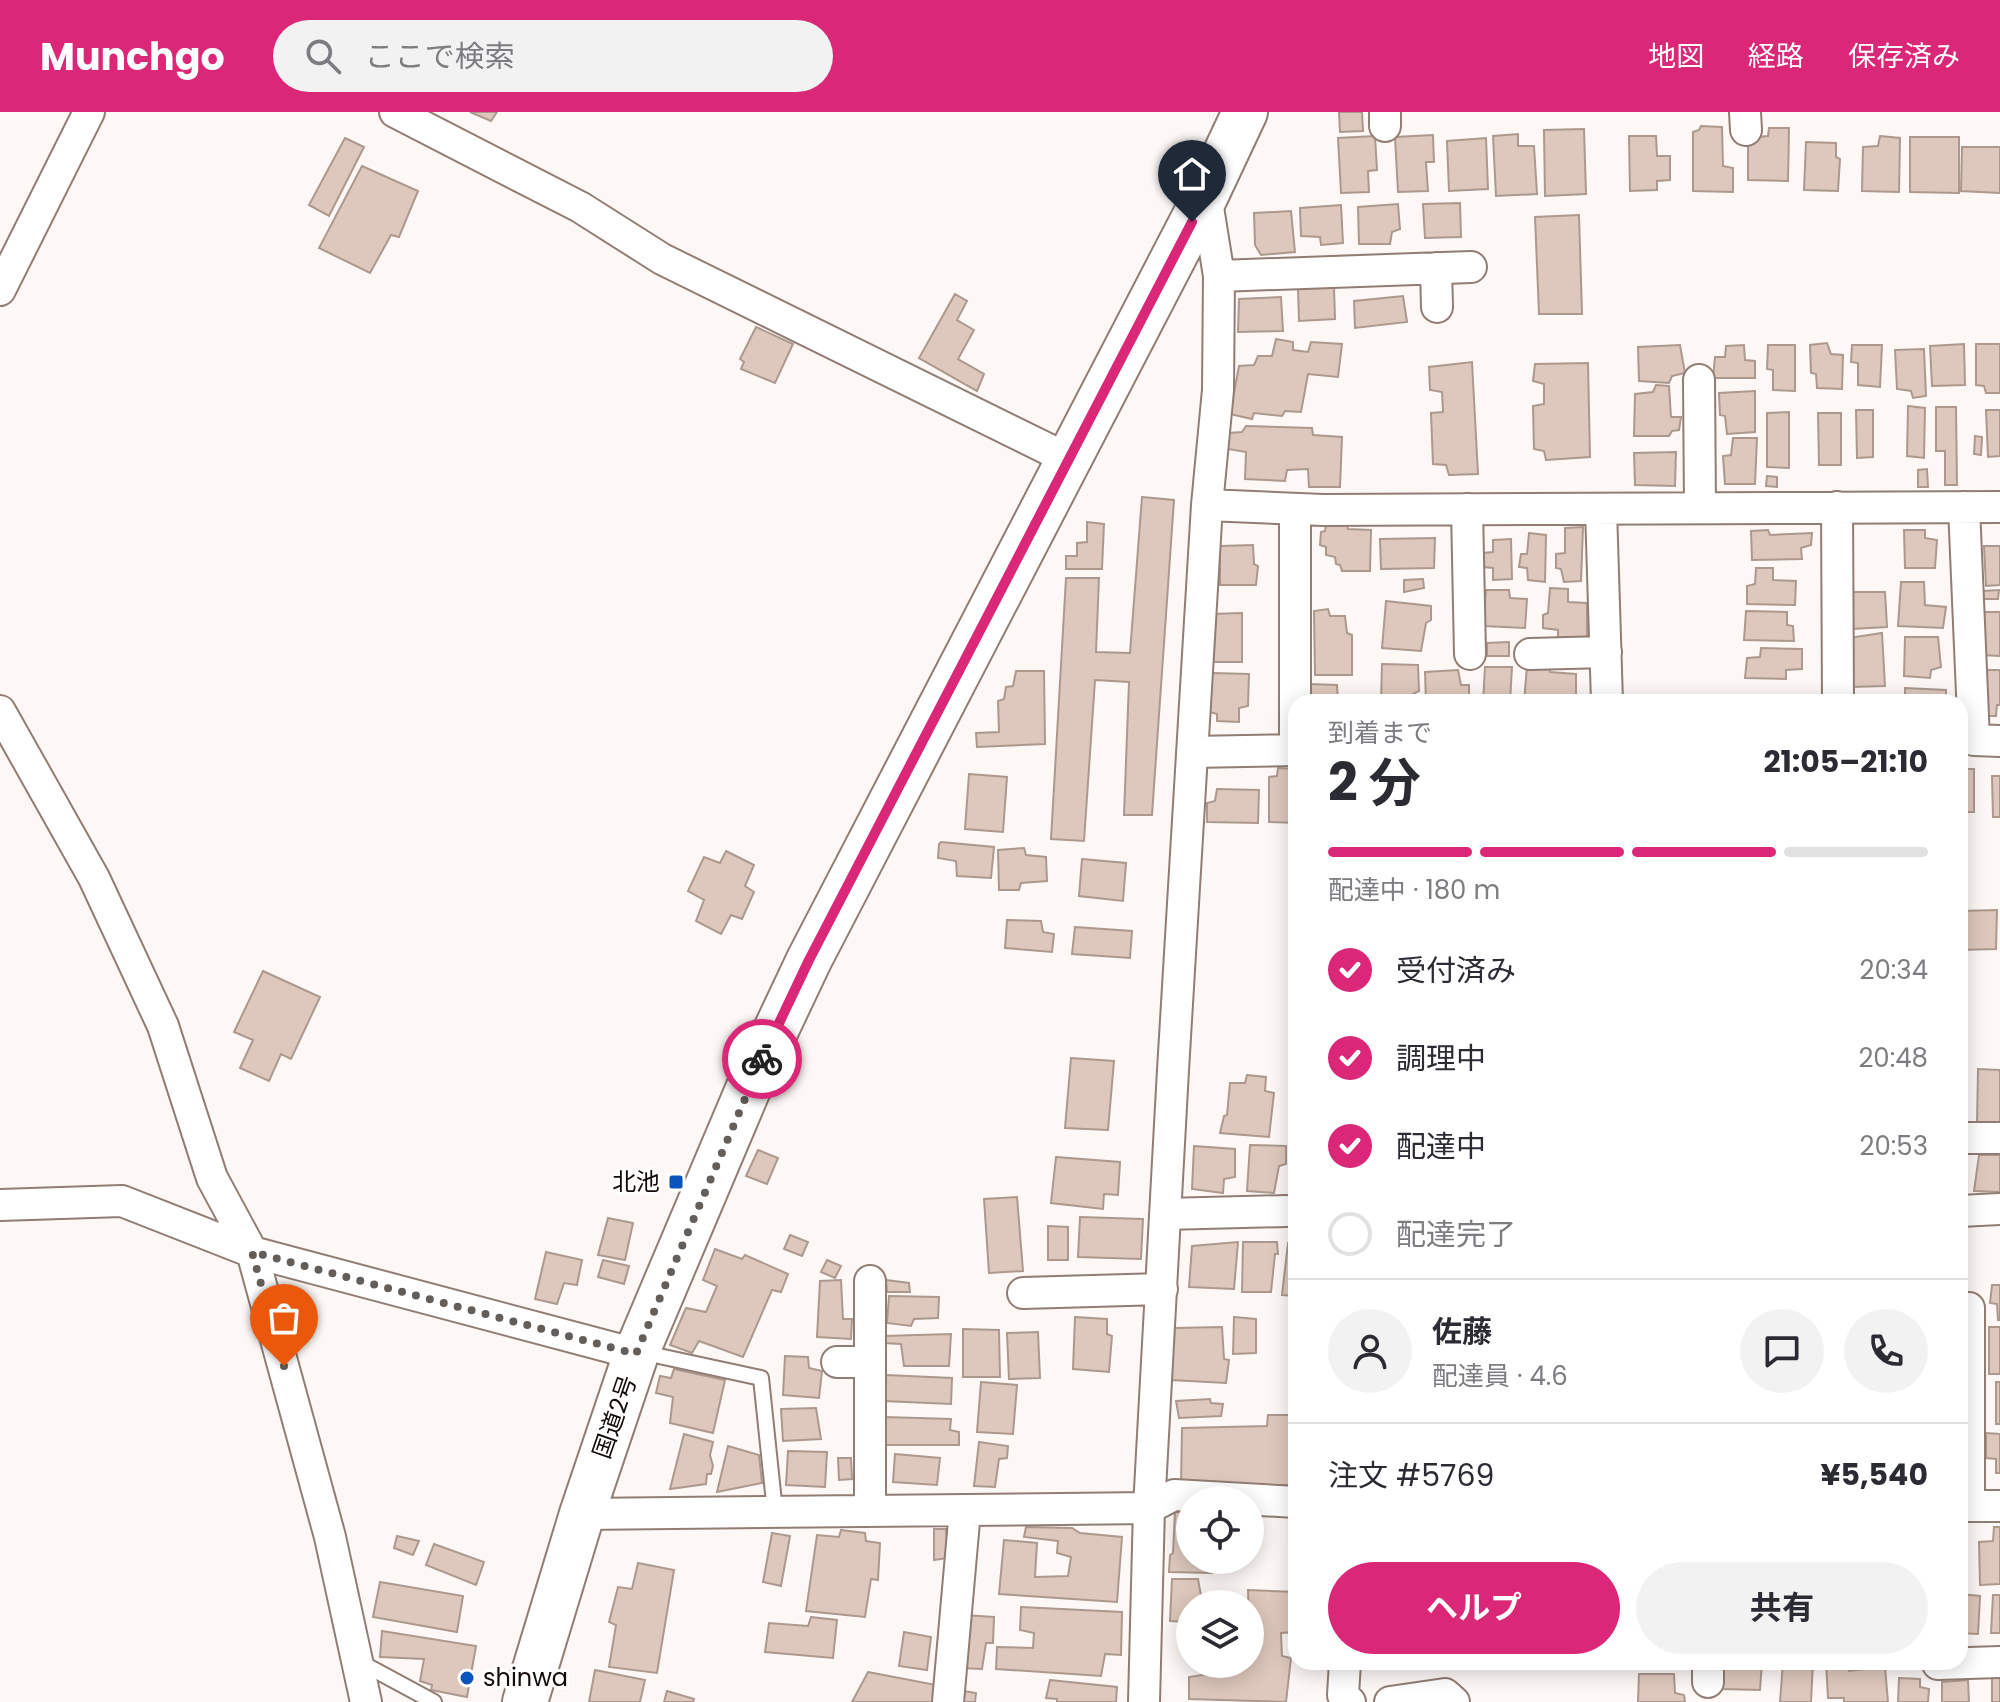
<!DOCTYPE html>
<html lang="ja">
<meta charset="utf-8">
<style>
body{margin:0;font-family:Poppins,"Noto Sans JP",sans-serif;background:#f2f2f3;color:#2b2b33;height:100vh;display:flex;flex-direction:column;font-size:30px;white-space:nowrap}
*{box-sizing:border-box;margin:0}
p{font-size:26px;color:#7c7c81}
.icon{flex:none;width:44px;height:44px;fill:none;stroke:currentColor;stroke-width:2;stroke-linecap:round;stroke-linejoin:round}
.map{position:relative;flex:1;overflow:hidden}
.side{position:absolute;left:1288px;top:582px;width:680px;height:976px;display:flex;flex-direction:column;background:#fff;border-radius:24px;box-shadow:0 4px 20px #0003}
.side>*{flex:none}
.tools{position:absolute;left:1176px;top:1374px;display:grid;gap:16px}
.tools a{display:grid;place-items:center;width:88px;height:88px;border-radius:50%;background:#fff;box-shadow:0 4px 20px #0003;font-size:40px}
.pin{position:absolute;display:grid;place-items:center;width:68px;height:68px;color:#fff;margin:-82px -34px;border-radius:50% 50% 50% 0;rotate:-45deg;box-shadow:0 0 8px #0007}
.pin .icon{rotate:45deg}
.courier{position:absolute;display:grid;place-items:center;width:80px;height:80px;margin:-40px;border:6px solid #db2777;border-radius:50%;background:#fff;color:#222;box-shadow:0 2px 10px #0007}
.overview em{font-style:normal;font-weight:700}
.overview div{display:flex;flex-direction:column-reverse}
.overview{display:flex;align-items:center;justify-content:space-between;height:136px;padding:0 40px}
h1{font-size:52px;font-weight:700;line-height:60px}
.bar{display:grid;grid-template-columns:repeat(4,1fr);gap:12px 8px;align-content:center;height:96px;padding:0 40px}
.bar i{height:10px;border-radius:6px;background:#e1e1e2}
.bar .current{background:#db2777}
.bar p{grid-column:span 4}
.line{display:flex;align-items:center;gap:20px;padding:0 40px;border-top:2px solid #e1e1e2}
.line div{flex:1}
.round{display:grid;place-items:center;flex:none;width:84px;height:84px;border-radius:42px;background:#f2f2f3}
ol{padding:0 40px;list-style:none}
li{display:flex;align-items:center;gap:24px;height:88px}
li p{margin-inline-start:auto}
li .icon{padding:8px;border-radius:50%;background:#db2777;color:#fff;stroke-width:4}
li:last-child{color:#7c7c81}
li i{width:44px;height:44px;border:4px solid #e1e1e2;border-radius:50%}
.cta{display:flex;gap:16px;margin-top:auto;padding:16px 40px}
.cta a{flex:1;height:92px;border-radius:48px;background:#db2777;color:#fff;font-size:32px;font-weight:700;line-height:92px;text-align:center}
.cta a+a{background:#f2f2f3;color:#2b2b33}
header{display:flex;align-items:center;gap:48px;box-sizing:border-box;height:112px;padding:0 40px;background:#db2777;color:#fff}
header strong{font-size:38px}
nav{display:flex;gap:44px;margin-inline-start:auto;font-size:28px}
.search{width:560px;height:72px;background:#f2f2f3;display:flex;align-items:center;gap:20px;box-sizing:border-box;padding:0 28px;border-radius:44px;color:#7c7c81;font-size:30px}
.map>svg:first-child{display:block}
.building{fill:#dec8bd;stroke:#ac988d;stroke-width:2}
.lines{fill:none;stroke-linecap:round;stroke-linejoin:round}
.lane-casing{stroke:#917d73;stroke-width:18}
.street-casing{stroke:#917d73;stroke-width:34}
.highway-casing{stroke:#917d73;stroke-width:48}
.lane{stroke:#fff;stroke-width:14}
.street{stroke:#fff;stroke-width:30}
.highway{stroke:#fff;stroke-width:44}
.done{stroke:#645e5b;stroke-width:8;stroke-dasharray:0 14.4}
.route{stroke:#db2777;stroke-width:10}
.poi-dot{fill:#0a54be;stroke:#fff;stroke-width:3}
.labels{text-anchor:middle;stroke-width:6;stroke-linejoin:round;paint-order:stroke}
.poi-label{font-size:24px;fill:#120b08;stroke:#fff;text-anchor:end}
.street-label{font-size:24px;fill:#120b08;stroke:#fff}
</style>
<header>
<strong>Munchgo</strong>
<div class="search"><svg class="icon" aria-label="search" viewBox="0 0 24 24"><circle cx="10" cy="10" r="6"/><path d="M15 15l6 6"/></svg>ここで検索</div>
<nav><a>地図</a><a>経路</a><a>保存済み</a></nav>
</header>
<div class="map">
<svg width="2000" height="1590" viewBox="0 0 2000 1590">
<rect width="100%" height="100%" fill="#fdf8f6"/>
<path class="building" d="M470,0H497L491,9Z
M1339,0H1362L1363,19L1340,20Z
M1701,14L1722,15L1723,54L1733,56V80L1693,79V20L1699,18Z
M1769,16H1789L1788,69L1748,68V26L1768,24Z
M1584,17L1586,82L1545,84L1544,18Z
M1518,22V34H1534L1537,82L1496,84L1493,24Z
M1433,23L1434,50H1426L1428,79L1398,80L1395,25Z
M1375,24L1377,58L1368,59L1369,80L1341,81L1338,26Z
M1629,24H1656L1657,44H1670V68L1657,69V78L1630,79Z
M1880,24L1900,26L1899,80L1862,79L1863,35L1878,34Z
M1910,25H1959V81L1910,80Z
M345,26L364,35L329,104L309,93Z
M1486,26L1488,77L1449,79L1447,29Z
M1806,30L1836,31V45L1840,47L1838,79L1804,78Z
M1962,35H2000V81L1961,79Z
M362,54L418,79L399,125L391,123L370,161L319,136Z
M1460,91L1461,125L1425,126L1423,92Z
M1398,92L1400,117L1392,120L1390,132H1359L1358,95Z
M1341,93L1343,131L1321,133L1320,125L1301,124L1300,96Z
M1291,99L1295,140L1261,143L1255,133L1254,101Z
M1579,103L1582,202H1539L1535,105Z
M1334,175L1335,207L1299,209L1298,177Z
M955,182L967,189L957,208L974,218L958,247L984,262L977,279L919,246Z
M1403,184L1407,210L1355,216L1354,189Z
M1281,185L1283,219L1238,220L1239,187Z
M756,215L793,232L775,271L741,257L744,250L740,247Z
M1276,227L1293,230V238L1308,240L1311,230L1342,232L1338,265L1308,262L1301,300L1285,299L1282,304L1254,301L1252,307L1230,302L1239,254L1254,253L1258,244H1272Z
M1827,231L1831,242L1843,243L1842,277L1817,276L1816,262L1811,261L1810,233Z
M1964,232L1965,273L1932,274L1930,234Z
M1976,232H2000V281H1986L1984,274L1976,273Z
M1680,233L1685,261L1672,264L1669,271L1639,269L1638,235Z
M1744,233L1745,248L1755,249V266H1713L1715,245H1725L1726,234Z
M1768,233H1795V279L1773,278V258L1767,257Z
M1852,233H1882L1880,275L1858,273V251L1851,250Z
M1924,237L1926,284L1913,286L1911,279L1897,277L1895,238Z
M1472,250L1478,362L1449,363L1446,353L1433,352L1431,301L1443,300L1442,280L1430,278L1429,255Z
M1588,251L1590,345L1546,348L1544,339L1534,337L1533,294L1544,292V272L1533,269L1535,252Z
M1656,273L1669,274L1671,305H1681L1679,318L1672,319L1669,324H1634L1635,282L1653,280Z
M1755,279V320L1727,322L1725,304L1720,303L1719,281Z
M1908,294L1925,296L1924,346L1907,344Z
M1936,295H1956L1957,373H1945V339H1936Z
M1856,298H1873V345L1857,346Z
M1986,298H2000V344L1988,345Z
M1789,300V356L1767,355V301Z
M1818,301H1841V353H1819Z
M1246,314L1312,316L1313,323L1342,325L1340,375H1309L1308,357L1287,358L1285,369L1245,367L1246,340L1228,337L1229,321L1242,320Z
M1975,324L1982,325L1981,343L1974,342Z
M1733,326H1757L1755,372H1725L1723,344L1731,343Z
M1676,340L1675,374L1635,373L1634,341Z
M1927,357L1928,375H1918V358Z
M1767,364L1777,365V375L1766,374Z
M1142,385L1174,388L1152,703H1124L1129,570L1095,568L1084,729L1051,727L1066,466H1099L1096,540L1130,541Z
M1087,410L1104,412L1102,457H1066V444H1077V431L1087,430Z
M1347,411L1348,417L1371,418L1370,459H1342L1340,453L1336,452L1335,445L1326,443V435L1320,433L1321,420L1325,419L1326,412Z
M1583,415L1581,469L1564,470L1561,457L1556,456V442L1565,441V416Z
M1768,418L1770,423L1812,421L1811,433L1801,436L1802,447L1752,448L1751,419Z
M1904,418H1925V426L1937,428L1935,456H1905Z
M1529,421L1546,423L1545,470L1528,468L1527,456L1519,455L1521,442H1527Z
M1435,426L1434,456L1381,457L1380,427Z
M1511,427L1512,467L1493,468V456L1483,455V441L1493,440V428Z
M1253,433L1254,452L1258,454L1256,473H1220V434Z
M1984,434H2000V473L1986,474Z
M1756,456H1773V468L1796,469L1795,493L1747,492V474L1755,472Z
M1423,467L1424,476L1404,480V468Z
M1901,470H1924L1925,493L1946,495L1943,516L1898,514Z
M1550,476L1568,477V490L1587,491V525L1558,528V518L1543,516V503L1548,501Z
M1486,478H1509L1510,486L1527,487L1525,516L1483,514Z
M1999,478L1998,487H1981L1982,479Z
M1853,480H1885L1887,515L1852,517Z
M1386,489L1431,494V508L1426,511L1421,539L1382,536Z
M1328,497L1330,504H1345L1347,521L1352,523V563H1315L1314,499Z
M1746,499L1787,500V513L1793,514L1794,529L1744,528Z
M1983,500H2000V544L1981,543Z
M1242,501V550H1213L1211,502Z
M1882,521L1885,574L1851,575L1848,526Z
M1905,525H1938L1941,555L1931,558L1930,566L1904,564Z
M1509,530V544H1487V531Z
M1761,536L1802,537V557L1786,558V567L1745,566L1747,546L1760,545Z
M1382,552L1418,553L1419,579L1413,582V590H1381Z
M1527,554L1549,555L1550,560L1576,562V584L1566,585V590H1524Z
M1485,555H1512L1510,590H1483Z
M1458,558L1461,573H1469V590H1426L1425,560Z
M1981,558H2000V593H1997L1996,604H1982Z
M1016,559H1044L1045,632L977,635L976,621L999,620L998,589L1004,587L1006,575L1013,574Z
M1212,561L1249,562L1248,594L1239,596V610L1217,609V602L1210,600Z
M1309,572L1337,573L1338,588L1352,590H1308Z
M1905,576L1946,578V590H1905Z
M1754,586H1783V590H1754Z
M1851,586L1884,587V590H1851Z
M1278,656L1296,657V711L1269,710V665L1277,664Z
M1960,657H1974V700H1960Z
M969,662L1007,665L1003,720L965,717Z
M1992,664H2000V705H1993Z
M1217,677L1259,678L1258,711L1207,710V691L1215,689Z
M941,730L994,735L991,766L957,764L956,749L938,746L939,732Z
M1024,736L1026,743L1046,745L1047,769L1021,771L1019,778H999L998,738Z
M726,739L754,753L745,774L754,780L742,807L731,803L721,822L696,809L704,788L688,779L704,745L720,751Z
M1082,747L1126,751L1123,789L1079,784Z
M1997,798L1996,837L1960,838V799Z
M1007,808L1041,809L1043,820L1054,822L1052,840L1005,836Z
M1075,815L1132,819L1130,846L1072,842Z
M263,859L320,885L291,947L281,942L269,969L240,956L253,928L234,920Z
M1071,946L1114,949L1108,1018L1065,1016Z
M1978,957L2000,958V1012L1977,1011Z
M1247,963L1266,965L1265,979L1274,981L1269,1025L1220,1021L1224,1004L1227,1003L1230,971H1245Z
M1250,1033L1286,1034V1052L1279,1054L1274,1081L1247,1079Z
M1194,1034L1235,1037V1065L1224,1067L1223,1081L1192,1077Z
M758,1038L778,1046L767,1072L746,1064Z
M1979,1043H2000V1080L1974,1079Z
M1056,1045L1120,1050L1118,1083L1104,1082L1103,1097L1051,1091Z
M1017,1085L1023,1159L989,1161L984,1087Z
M1080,1105L1143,1107L1141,1147L1078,1145Z
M608,1106L633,1111L625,1148L598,1143Z
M1048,1114L1068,1115V1148H1048Z
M1960,1117H1964L1963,1155H1960Z
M790,1123L808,1130L802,1144L784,1137Z
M1238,1130L1234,1177L1189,1175L1192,1134Z
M1243,1130H1277L1278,1142H1275L1271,1180H1242Z
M1288,1131L1296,1132V1184L1282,1183Z
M715,1137L742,1147L745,1143L788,1162L781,1180L772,1178L743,1245L699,1229L692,1241L670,1233L686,1196L706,1200L717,1174L703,1168Z
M546,1140L582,1148L577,1173L564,1171L557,1192L535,1187Z
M603,1148L629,1154L624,1172L598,1165Z
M827,1148L841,1154L835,1166L821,1160Z
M841,1168L843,1207H852L851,1227L817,1225L820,1169Z
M886,1168L909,1171L910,1180H887Z
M1992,1173H2000V1208H1998L1997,1192L1990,1191Z
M889,1184L939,1185L938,1206L914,1207L911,1214L887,1211Z
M1075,1205L1107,1207V1222L1112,1224L1109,1260L1073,1257Z
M1234,1205L1256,1207V1241L1233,1242Z
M1222,1215L1224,1247L1229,1248L1226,1271L1171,1268L1174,1216Z
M1989,1215H2000V1262H1989Z
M963,1217L999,1218L1000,1265H963Z
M1038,1220L1040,1266L1009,1267L1007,1221Z
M951,1222L949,1254H904L901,1232L883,1231L884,1224Z
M785,1244L808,1245L809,1256L822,1259L819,1286L783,1283Z
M674,1257L725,1268L713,1321L670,1311L673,1285L656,1281L660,1264L671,1266Z
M886,1263L952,1266L951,1292L883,1289Z
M981,1270L1017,1273L1013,1322L977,1320Z
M1996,1270H2000V1312H1996Z
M1210,1287L1211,1291L1223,1292L1221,1304L1179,1306L1176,1289Z
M816,1296L821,1327L783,1329L781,1297Z
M1268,1303H1296V1373H1181L1182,1316L1267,1314Z
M884,1305L951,1307L950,1318L959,1320V1333H885Z
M1986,1321L2000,1322V1361H1996V1347L1986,1346Z
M684,1322L713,1330L710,1343L713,1354L711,1362H707L706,1372L670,1377Z
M979,1330L1008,1334L1007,1346L999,1347L995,1375L974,1374Z
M728,1334L759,1343L762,1371L717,1380Z
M788,1339L827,1340L825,1375L786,1373Z
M895,1342L940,1346L937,1373L893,1370Z
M838,1346H851L852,1367L839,1368Z
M1175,1400H1190V1448H1214L1212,1461L1169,1460L1170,1443L1173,1441Z
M1026,1415L1072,1416L1080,1421L1122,1425L1117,1490L999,1482L1004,1428L1037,1431L1035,1465L1068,1464L1071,1445L1057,1441L1058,1429L1024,1425Z
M1994,1415H2000V1472L1980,1473L1979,1430L1993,1429Z
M934,1417H946L948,1446L934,1448Z
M841,1418L865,1421L866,1429L880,1431L878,1468L871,1467L865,1505L806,1499L817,1423L839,1425Z
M772,1421L790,1424L781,1474L763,1470Z
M397,1424L419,1429L413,1443L394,1436Z
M434,1432L484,1450L476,1473L426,1453Z
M638,1451L674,1458L657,1561L609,1555L616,1513L609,1510L618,1475L632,1477Z
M1172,1467H1198L1202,1489L1224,1492H1190V1510L1170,1509Z
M380,1470L463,1484L457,1520L373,1505Z
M1248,1478L1296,1480V1520L1281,1521L1282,1544L1291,1546L1286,1590L1189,1587V1565L1209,1562L1210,1552H1250Z
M1960,1482L1980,1484L1978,1522L1960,1521Z
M1993,1483H2000V1521H1991Z
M1021,1495L1122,1500L1121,1543L1105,1542L1101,1564L996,1557L997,1535L1033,1536L1034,1521L1020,1518Z
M964,1503L994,1505L993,1531H986L982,1557L961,1556Z
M811,1505L837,1508L833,1546L765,1540L769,1511L808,1514Z
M382,1519L476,1534L467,1585L431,1578L432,1573L420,1569L424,1547L380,1545Z
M904,1520L931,1525L927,1558L899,1554Z
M1723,1550H1762L1760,1578L1721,1577Z
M1783,1550H1813L1811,1590H1780Z
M1826,1550H1849V1559L1885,1555L1888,1590H1844V1586H1828Z
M595,1558L645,1568L640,1590H589Z
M868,1560L936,1573L933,1590H852Z
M1639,1562H1674L1675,1581L1684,1583L1685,1590H1638Z
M1992,1565H2000V1590H1992Z
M1899,1566L1920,1567V1575L1929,1577L1928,1590H1898Z
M1050,1568L1117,1575L1116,1590H1057V1587L1046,1586Z
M1968,1568L1969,1590H1942V1570Z
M667,1579L694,1587L693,1590H664Z
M964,1579L976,1581L975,1590H962Z"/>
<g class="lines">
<defs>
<path id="lane" d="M659,1244L761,1266L775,1400
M358,1549L434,1590"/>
<path id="street" d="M395,0L580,95L662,147L1068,347
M1745,0L1746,18
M1385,14V0
M1436,156L1437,195
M1219,164L1471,155
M0,178L89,0
M1699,268L1700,396
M1207,393L1323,398L2000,395
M1837,395L1838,590
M1964,395L1974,628L2000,629
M1467,397L1470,542
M1601,397L1607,590
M1530,542L1606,540
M0,599L94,766L163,914L212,1066L252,1140L330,1425L366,1590
M1295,638V397
M1192,640L1296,638
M1960,1026H2000
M0,1093L122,1089L252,1140L636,1242
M1960,1099L2000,1097
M1165,1102L1286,1099
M870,1169V1399
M1023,1181L1162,1177
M837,1250H870
M1960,1394H2000
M1969,1394V1196
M582,1402L1149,1396L1174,1383L1296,1390
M1345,1550L1343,1583L1350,1590
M1708,1550V1570
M1938,1552L2000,1550
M948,1590L965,1398
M1144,1590L1149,1396L1173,958L1207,393L1218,278L1219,164L1206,83
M1390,1590L1445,1582L1454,1590"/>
<path id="highway" d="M525,1590L582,1402L636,1242L749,975L809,848L1206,83L1245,0"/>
</defs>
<use href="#lane" class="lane-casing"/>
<use href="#street" class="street-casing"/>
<use href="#highway" class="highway-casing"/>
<use href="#lane" class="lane"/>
<use href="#street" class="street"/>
<use href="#highway" class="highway"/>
</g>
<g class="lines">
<path class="done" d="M284,1254L252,1140L636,1242L762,947"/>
<path class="route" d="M762,947L809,848L1192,110"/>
</g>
<g class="poi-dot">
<rect x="668" y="1062" width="16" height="16" rx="4"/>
<circle cx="467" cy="1566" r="8"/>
</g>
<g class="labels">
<g class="poi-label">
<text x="660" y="1078">北池</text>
<text x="483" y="1574" text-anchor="start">shinwa</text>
</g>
<g class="street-label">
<text transform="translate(615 1305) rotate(-71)" y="8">国道2号</text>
</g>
</g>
</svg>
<div class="tools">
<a><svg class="icon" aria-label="locate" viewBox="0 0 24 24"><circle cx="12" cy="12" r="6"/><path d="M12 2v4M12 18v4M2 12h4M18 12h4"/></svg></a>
<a><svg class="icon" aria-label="layers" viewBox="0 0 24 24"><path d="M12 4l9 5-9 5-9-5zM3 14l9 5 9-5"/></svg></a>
</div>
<div class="pin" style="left:284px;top:1254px;background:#ea580c"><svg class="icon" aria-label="bag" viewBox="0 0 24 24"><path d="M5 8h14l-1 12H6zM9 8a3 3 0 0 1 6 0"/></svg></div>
<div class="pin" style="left:1192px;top:110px;background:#1f2937"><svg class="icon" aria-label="home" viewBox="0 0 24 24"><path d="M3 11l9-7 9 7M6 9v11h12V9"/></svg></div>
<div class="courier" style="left:762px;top:947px"><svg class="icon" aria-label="bike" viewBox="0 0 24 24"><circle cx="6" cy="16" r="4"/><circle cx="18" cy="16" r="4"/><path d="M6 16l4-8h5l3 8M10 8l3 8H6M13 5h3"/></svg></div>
<section class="side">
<div class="overview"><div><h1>2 分</h1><p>到着まで</p></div><em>21:05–21:10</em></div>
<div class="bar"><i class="current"></i><i class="current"></i><i class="current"></i><i></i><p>配達中 · 180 m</p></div>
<ol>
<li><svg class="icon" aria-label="check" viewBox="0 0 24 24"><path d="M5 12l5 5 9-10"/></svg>受付済み<p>20:34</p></li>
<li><svg class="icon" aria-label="check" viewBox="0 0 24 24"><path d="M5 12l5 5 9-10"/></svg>調理中<p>20:48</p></li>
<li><svg class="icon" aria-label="check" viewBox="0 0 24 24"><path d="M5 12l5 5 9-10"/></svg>配達中<p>20:53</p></li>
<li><i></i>配達完了</li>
</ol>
<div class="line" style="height:144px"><a class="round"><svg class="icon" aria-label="person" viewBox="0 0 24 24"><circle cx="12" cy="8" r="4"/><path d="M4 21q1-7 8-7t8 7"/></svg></a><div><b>佐藤</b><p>配達員 · 4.6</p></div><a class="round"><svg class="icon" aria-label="chat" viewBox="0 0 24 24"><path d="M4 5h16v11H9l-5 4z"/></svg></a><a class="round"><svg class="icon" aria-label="phone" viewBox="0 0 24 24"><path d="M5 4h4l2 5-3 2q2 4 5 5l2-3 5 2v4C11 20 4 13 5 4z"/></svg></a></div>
<div class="line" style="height:104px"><div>注文 #5769</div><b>¥5,540</b></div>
<div class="cta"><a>ヘルプ</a><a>共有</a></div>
</section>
</div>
